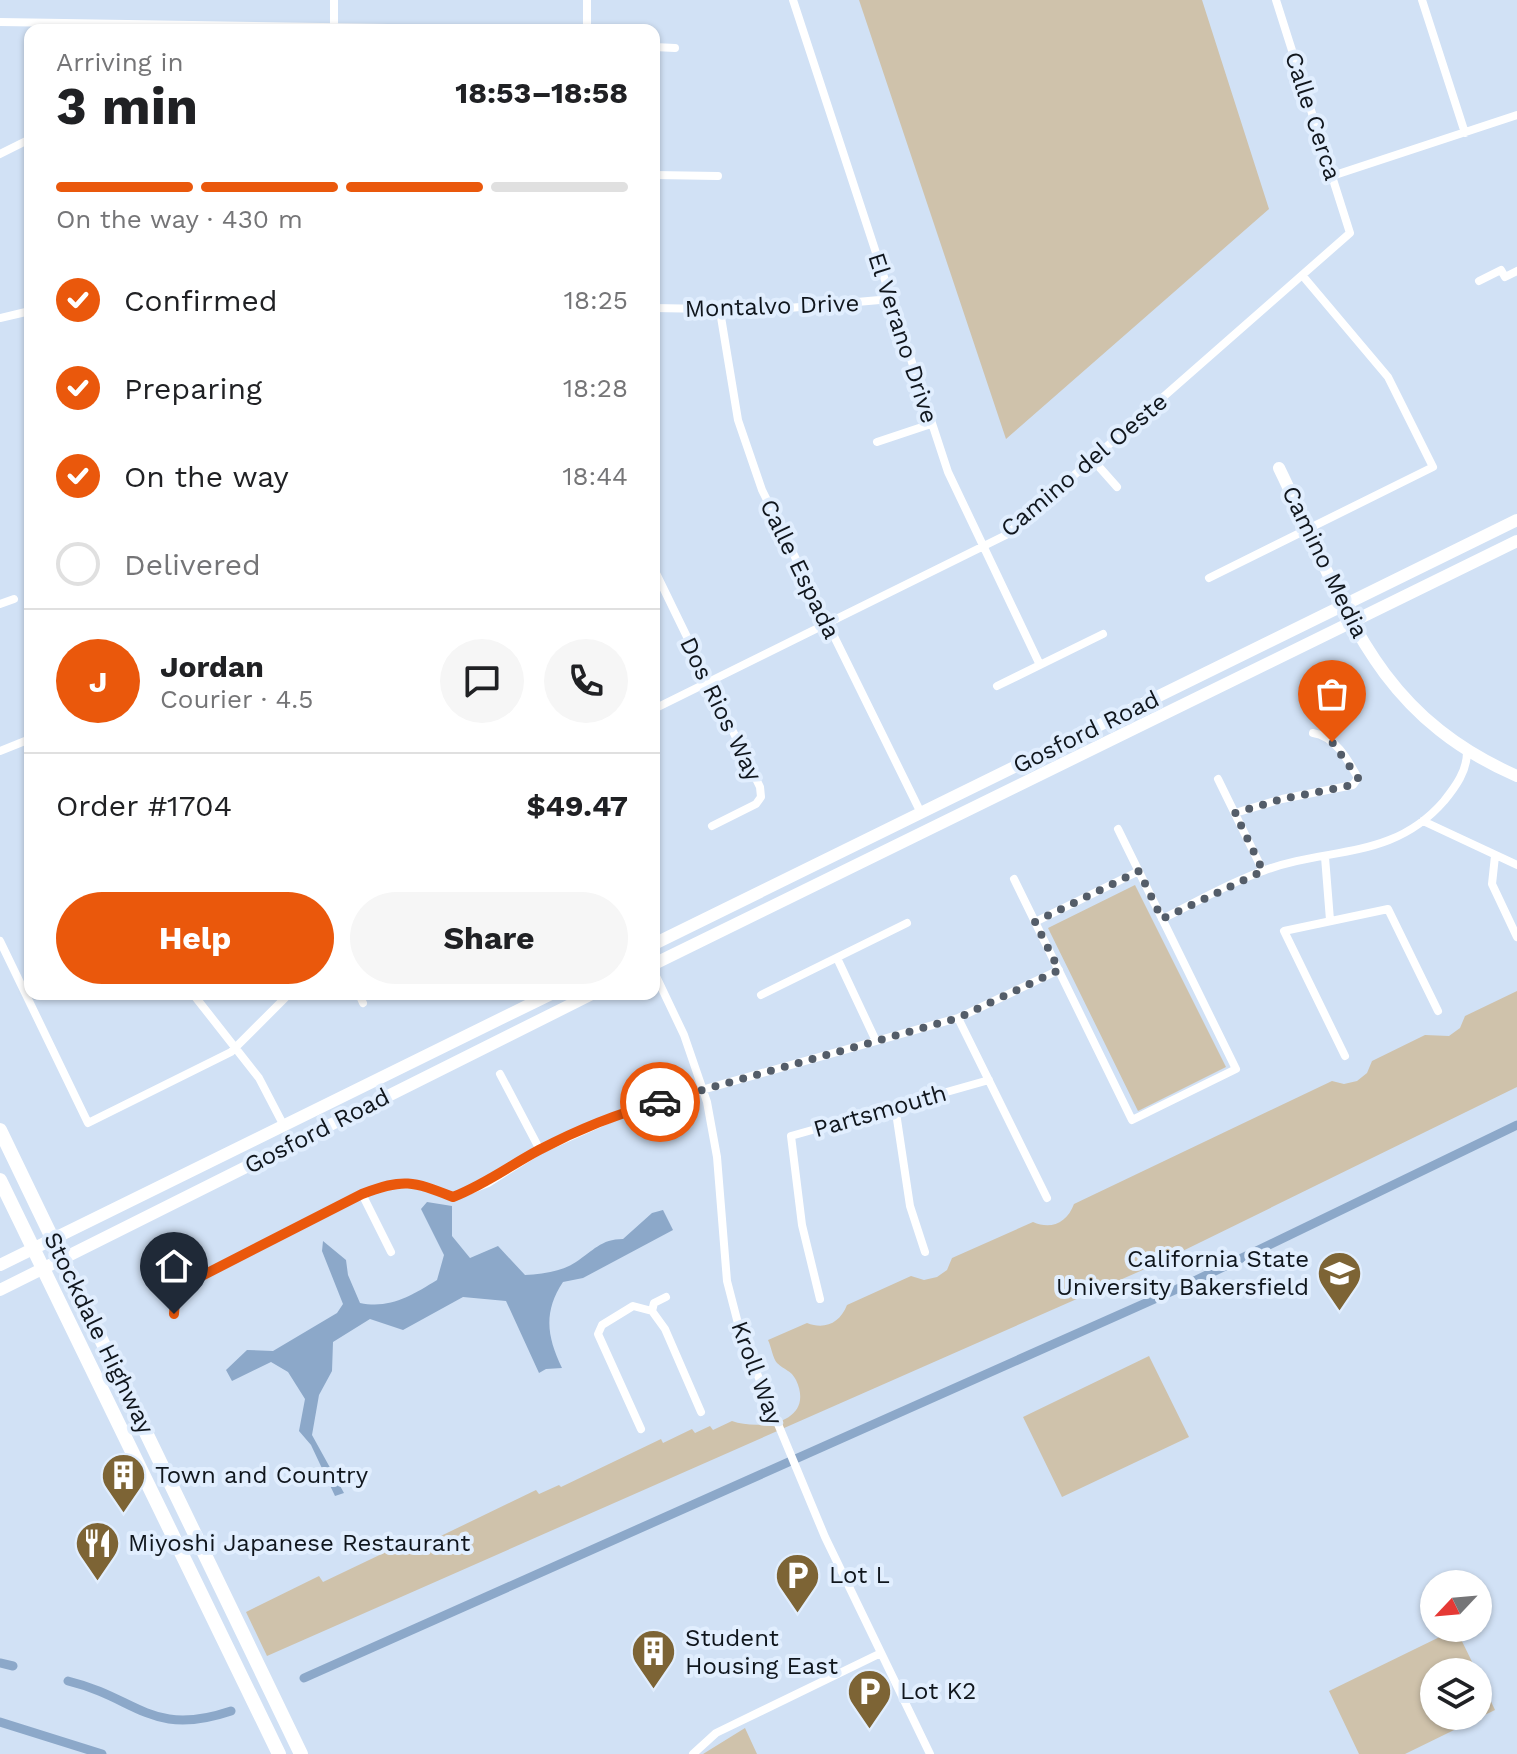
<!DOCTYPE html>
<meta charset="utf-8">
<style>
body{margin:0;font-family:"Work Sans",sans-serif;background:#f6f6f6;color:#202124;height:100vh;display:flex;flex-direction:column;font-size:30px;white-space:nowrap}
*{box-sizing:border-box;margin:0}
p{font-size:26px;color:#757577}
.icon{flex:none;width:44px;height:44px;fill:none;stroke:currentColor;stroke-width:2;stroke-linecap:round;stroke-linejoin:round}
.map{position:relative;flex:1;overflow:hidden}
.drawer{position:absolute;left:24px;top:24px;width:636px;height:976px;display:flex;flex-direction:column;background:#fff;border-radius:16px;box-shadow:0 2px 6px #0004}
.drawer>*{flex:none}
.needle{width:52px;rotate:244deg}
.controls{position:absolute;left:1420px;top:1570px;display:grid;gap:16px}
.controls a{display:grid;place-items:center;width:72px;height:72px;border-radius:50%;background:#fff;box-shadow:0 2px 6px #0004;font-size:40px}
.pin{position:absolute;display:grid;place-items:center;width:68px;height:68px;color:#fff;margin:-82px -34px;border-radius:50% 50% 50% 0;rotate:-45deg;box-shadow:0 0 8px #0007}
.pin .icon{rotate:45deg}
.courier{position:absolute;display:grid;place-items:center;width:80px;height:80px;margin:-40px;border:6px solid #ea580c;border-radius:50%;background:#fff;color:#222;box-shadow:0 2px 10px #0007}
.overview em{font-style:normal;font-weight:700}
.overview div{display:flex;flex-direction:column-reverse}
.overview{display:flex;align-items:center;justify-content:space-between;height:136px;padding:0 32px}
h1{font-size:52px;font-weight:700;line-height:60px}
.bar{display:grid;grid-template-columns:repeat(4,1fr);gap:12px 8px;align-content:center;height:96px;padding:0 32px}
.bar i{height:10px;border-radius:6px;background:#e0e0e0}
.bar .selected{background:#ea580c}
.bar p{grid-column:span 4}
.line{display:flex;align-items:center;gap:20px;padding:0 32px;border-top:2px solid #e0e0e0}
.line div{flex:1}
.round{display:grid;place-items:center;flex:none;width:84px;height:84px;border-radius:42px;background:#f6f6f6}
ol{padding:0 32px;list-style:none}
li{display:flex;align-items:center;gap:24px;height:88px}
li p{margin-inline-start:auto}
li .icon{padding:8px;border-radius:50%;background:#ea580c;color:#fff;stroke-width:4}
li:last-child{color:#757577}
li i{width:44px;height:44px;border:4px solid #e0e0e0;border-radius:50%}
.cta{display:flex;gap:16px;margin-top:auto;padding:16px 32px}
.cta a{flex:1;height:92px;border-radius:48px;background:#ea580c;color:#fff;font-size:32px;font-weight:700;line-height:92px;text-align:center}
.cta a+a{background:#f6f6f6;color:#202124}
.map>svg:first-child{display:block}
.green{fill:#cfc2ab}
.water{fill:#8ca8c9}
.lines{fill:none;stroke-linecap:round;stroke-linejoin:round}
.canal{stroke:#8ca8c9;stroke-width:9}
.street{stroke:#fff;stroke-width:8}
.secondary{stroke:#fff;stroke-width:12}
.primary{stroke:#fff;stroke-width:14}
.done{stroke:#545d69;stroke-width:8;stroke-dasharray:0 14.4}
.route{stroke:#ea580c;stroke-width:10}
.labels{text-anchor:middle;stroke-width:8;stroke-linejoin:round;paint-order:stroke}
.street-label{font-size:24px;fill:#10161d;stroke:#e1eefe}
.poi-label{font-size:24px;fill:#10161d;stroke:#e1eefe;text-anchor:start}
</style>
<div class="map">
<svg width="1517" height="1754" viewBox="0 0 1517 1754">
<rect width="100%" height="100%" fill="#d1e1f5"/>
<path class="green" d="M859,0H1202L1269,209L1006,439Z
M1135,885L1226,1067L1138,1111L1048,928Z
M1517,991V1087L1154,1265L267,1656L246,1612L319,1576L323,1582L390,1550L392,1554L415,1543L418,1547L536,1490L539,1494L559,1485L561,1487L661,1439L663,1443L692,1429L695,1433L710,1426L713,1430L732,1421C760,1431 816,1423 796,1380C791,1370 784,1370 777,1363C773,1359 771,1346 768,1340L807,1323C825,1330 840,1323 847,1305L911,1276L924,1280L937,1277L947,1270L952,1258L1033,1222C1051,1230 1067,1223 1074,1204L1332,1081L1344,1084L1357,1081L1367,1073L1372,1061L1425,1035L1449,1036L1460,1028L1465,1016Z
M1149,1356L1189,1437L1062,1497L1023,1417Z
M1456,1629L1477,1672H1434V1716H1478V1674L1495,1710L1405,1754H1359L1329,1691Z
M745,1728L757,1754H703Z"/>
<path class="water" d="M427,1202L452,1206V1236L470,1258L498,1246L525,1275C542,1274 561,1272 576,1262C593,1251 601,1239 623,1239L652,1213L663,1210L673,1230L583,1278L563,1282C543,1312 547,1337 562,1368L546,1369L539,1373L506,1301L463,1297L403,1330L370,1319L333,1342L332,1371L319,1395L312,1435L344,1493L335,1496L311,1445L299,1431L305,1399L288,1372L271,1362L232,1381L226,1370L247,1350L273,1351L337,1313L343,1304L322,1251L323,1241L346,1260L348,1275L360,1303C390,1309 411,1296 437,1280L444,1255L421,1209Z"/>
<g class="lines">
<path class="canal" d="M0,1663L13,1666
M304,1678L1186,1285L1517,1125
M68,1681C138,1698 151,1738 231,1711
M0,1722L102,1754"/>
<path class="street" d="M793,0L948,472L1040,665
M1422,0L1465,133
M0,22L457,29
M334,29V0
M587,30V0
M654,47L675,48
M0,154L30,139
M654,175L718,176
M1332,176L1517,115
M1479,281L1501,270L1505,277L1517,271
M654,308L766,310L891,299
M720,311L738,420L762,490L921,813
M0,318L30,311
M877,442L931,424
M1093,460L1117,487
M654,569L760,787L761,797L756,804L712,826
M1209,578L1433,467L1388,377L1302,275
M0,604L14,599
M997,686L1103,634
M654,709L1006,535L1350,233L1276,0
M0,751L30,739
M1218,779L1263,871
M1235,813L1282,799L1353,785L1358,778C1348,760 1335,736 1313,733
M1423,821L1517,865
M1495,856L1492,884L1517,937
M1325,857L1330,920
M1014,879L1132,1120L1236,1069L1118,829
M1162,919C1195,903 1228,883 1263,871C1329,846 1392,861 1444,801C1456,786 1467,771 1467,752
M1035,922L1139,871
M0,941L88,1123L231,1052L289,994
M837,958L876,1041
M654,972L684,1035L707,1102L717,1157L727,1281L741,1335L825,1537L930,1754
M193,994L259,1078L284,1126
M359,994L363,1003
M761,995L907,923
M958,1018L1047,1198
M1345,1056L1284,931L1388,909L1438,1011
M500,1074L540,1150
M895,1106L910,1206L925,1252
M362,1194L391,1252
M820,1299L802,1225L791,1136L989,1080
M652,1311L654,1303L666,1297
M174,1314L175,1300L184,1285L362,1194C403,1178 412,1181 453,1197L488,1183L540,1150L627,1111L958,1018L1059,970
M641,1429L598,1334L602,1325L633,1306L652,1311L665,1329L701,1412
M693,1754L716,1733L881,1653"/>
<path class="secondary" d="M1279,468C1344,601 1370,712 1517,776
M654,944L1517,520
M654,964L1517,541
M0,1265L551,994
M0,1290L592,994"/>
<path class="primary" d="M0,1130L301,1754
M0,1180L279,1754"/>
</g>
<g class="lines">
<path class="done" d="M660,1102L958,1018L1059,970L1035,922L1139,871L1162,919L1263,871L1235,813L1282,799L1353,785L1358,778L1332,742"/>
<path class="route" d="M174,1314L175,1300L184,1285L362,1194C404,1178 412,1181 453,1197C486,1184 509,1166 539,1150C577,1130 619,1113 660,1102"/>
</g>
<defs>
<symbol id="university-pin" viewBox="-11 -11 22 30"><path d="M0 17L-7.5 6A9.5 9.5 0 1 1 7.5 6Z" fill="#7d6435" stroke="#e1eefe"/><path d="M0-5L7-2L0 1L-7-2ZM-4 1L0 2.5L4 1V4Q0 6-4 4Z" fill="#fff"/></symbol>
<symbol id="building-pin" viewBox="-11 -11 22 30"><path d="M0 17L-7.5 6A9.5 9.5 0 1 1 7.5 6Z" fill="#7d6435" stroke="#e1eefe"/><path d="M-4-6H4V6H1V3H-1V6H-4ZM-2.5-4.3h1.7v1.8h-1.7ZM.8-4.3h1.7v1.8H.8ZM-2.5-1h1.7V.8h-1.7ZM.8-1h1.7V.8H.8Z" fill="#fff"/></symbol>
<symbol id="restaurant-pin" viewBox="-11 -11 22 30"><path d="M0 17L-7.5 6A9.5 9.5 0 1 1 7.5 6Z" fill="#7d6435" stroke="#e1eefe"/><path d="M-5-6h1v4h1v-4h1v4h1v-4h1v5L-1.5 .5V6h-2V.5L-5-1ZM5-6V6H3V1.5H1.5Q1.5-4 5-6Z" fill="#fff"/></symbol>
<symbol id="parking-pin" viewBox="-11 -11 22 30"><path d="M0 17L-7.5 6A9.5 9.5 0 1 1 7.5 6Z" fill="#7d6435" stroke="#e1eefe"/><path d="M-3.5-5.5H1a3.5 3.5 0 0 1 0 7H-1V5.5H-3.5ZM-1-3.4V-.6H.8a1.4 1.4 0 0 0 0-2.8Z" fill="#fff"/></symbol>
</defs>
<g fill-rule="evenodd">
<use href="#university-pin" x="1314" y="1248" width="51" height="69"/>
<use href="#building-pin" x="98" y="1450" width="51" height="69"/>
<use href="#restaurant-pin" x="72" y="1518" width="51" height="69"/>
<use href="#parking-pin" x="772" y="1550" width="51" height="69"/>
<use href="#building-pin" x="628" y="1626" width="51" height="69"/>
<use href="#parking-pin" x="844" y="1666" width="51" height="69"/>
</g>
<g class="labels">
<g class="street-label">
<text transform="translate(1313 116) rotate(72)" y="8">Calle Cerca</text>
<text transform="translate(772 306) rotate(-2)" y="8">Montalvo Drive</text>
<text transform="translate(903 338) rotate(72)" y="8">El Verano Drive</text>
<text transform="translate(1084 465) rotate(-40)" y="8">Camino del Oeste</text>
<text transform="translate(1325 562) rotate(64)" y="8">Camino Media</text>
<text transform="translate(800 569) rotate(64)" y="8">Calle Espada</text>
<text transform="translate(721 709) rotate(64)" y="8">Dos Rios Way</text>
<text transform="translate(1086 732) rotate(-26)" y="8">Gosford Road</text>
<text transform="translate(880 1111) rotate(-16)" y="8">Partsmouth</text>
<text transform="translate(317 1131) rotate(-27)" y="8">Gosford Road</text>
<text transform="translate(99 1333) rotate(64)" y="8">Stockdale Highway</text>
<text transform="translate(757 1373) rotate(70)" y="8">Kroll Way</text>
</g>
<g class="poi-label">
<text x="1309" y="1267" text-anchor="end">California State<tspan x="1309" dy="28">University Bakersfield</tspan></text>
<text x="155" y="1483">Town and Country</text>
<text x="128" y="1551">Miyoshi Japanese Restaurant</text>
<text x="829" y="1583">Lot L</text>
<text x="685" y="1646">Student<tspan x="685" dy="28">Housing East</tspan></text>
<text x="900" y="1699">Lot K2</text>
</g>
</g>
</svg>
<div class="controls">
<a><svg class="needle" viewBox="-14 -14 28 28"><path d="M0-13l5 13h-10z" fill="#e53935"/><path d="M0 13l5-13h-10z" fill="#757577"/></svg></a>
<a><svg class="icon" aria-label="layers" viewBox="0 0 24 24"><path d="M12 4l9 5-9 5-9-5zM3 14l9 5 9-5"/></svg></a>
</div>
<div class="pin" style="left:1332px;top:742px;background:#ea580c"><svg class="icon" aria-label="bag" viewBox="0 0 24 24"><path d="M5 8h14l-1 12H6zM9 8a3 3 0 0 1 6 0"/></svg></div>
<div class="pin" style="left:174px;top:1314px;background:#1f2937"><svg class="icon" aria-label="home" viewBox="0 0 24 24"><path d="M3 11l9-7 9 7M6 9v11h12V9"/></svg></div>
<div class="courier" style="left:660px;top:1102px"><svg class="icon" aria-label="car" viewBox="0 0 24 24"><path d="M5 17H2v-5l4-1 3-4h7l3 4 3 1v5h-3M9 17h6M6 11h13"/><circle cx="7" cy="17" r="2"/><circle cx="17" cy="17" r="2"/></svg></div>
<section class="drawer">
<div class="overview"><div><h1>3 min</h1><p>Arriving in</p></div><em>18:53–18:58</em></div>
<div class="bar"><i class="selected"></i><i class="selected"></i><i class="selected"></i><i></i><p>On the way · 430 m</p></div>
<ol>
<li><svg class="icon" aria-label="check" viewBox="0 0 24 24"><path d="M5 12l5 5 9-10"/></svg>Confirmed<p>18:25</p></li>
<li><svg class="icon" aria-label="check" viewBox="0 0 24 24"><path d="M5 12l5 5 9-10"/></svg>Preparing<p>18:28</p></li>
<li><svg class="icon" aria-label="check" viewBox="0 0 24 24"><path d="M5 12l5 5 9-10"/></svg>On the way<p>18:44</p></li>
<li><i></i>Delivered</li>
</ol>
<div class="line" style="height:144px"><b class="round" style="background:#ea580c;color:#fff">J</b><div><b>Jordan</b><p>Courier · 4.5</p></div><a class="round"><svg class="icon" aria-label="chat" viewBox="0 0 24 24"><path d="M4 5h16v11H9l-5 4z"/></svg></a><a class="round"><svg class="icon" aria-label="phone" viewBox="0 0 24 24"><path d="M5 4h4l2 5-3 2q2 4 5 5l2-3 5 2v4C11 20 4 13 5 4z"/></svg></a></div>
<div class="line" style="height:104px"><div>Order #1704</div><b>$49.47</b></div>
<div class="cta"><a>Help</a><a>Share</a></div>
</section>
</div>
